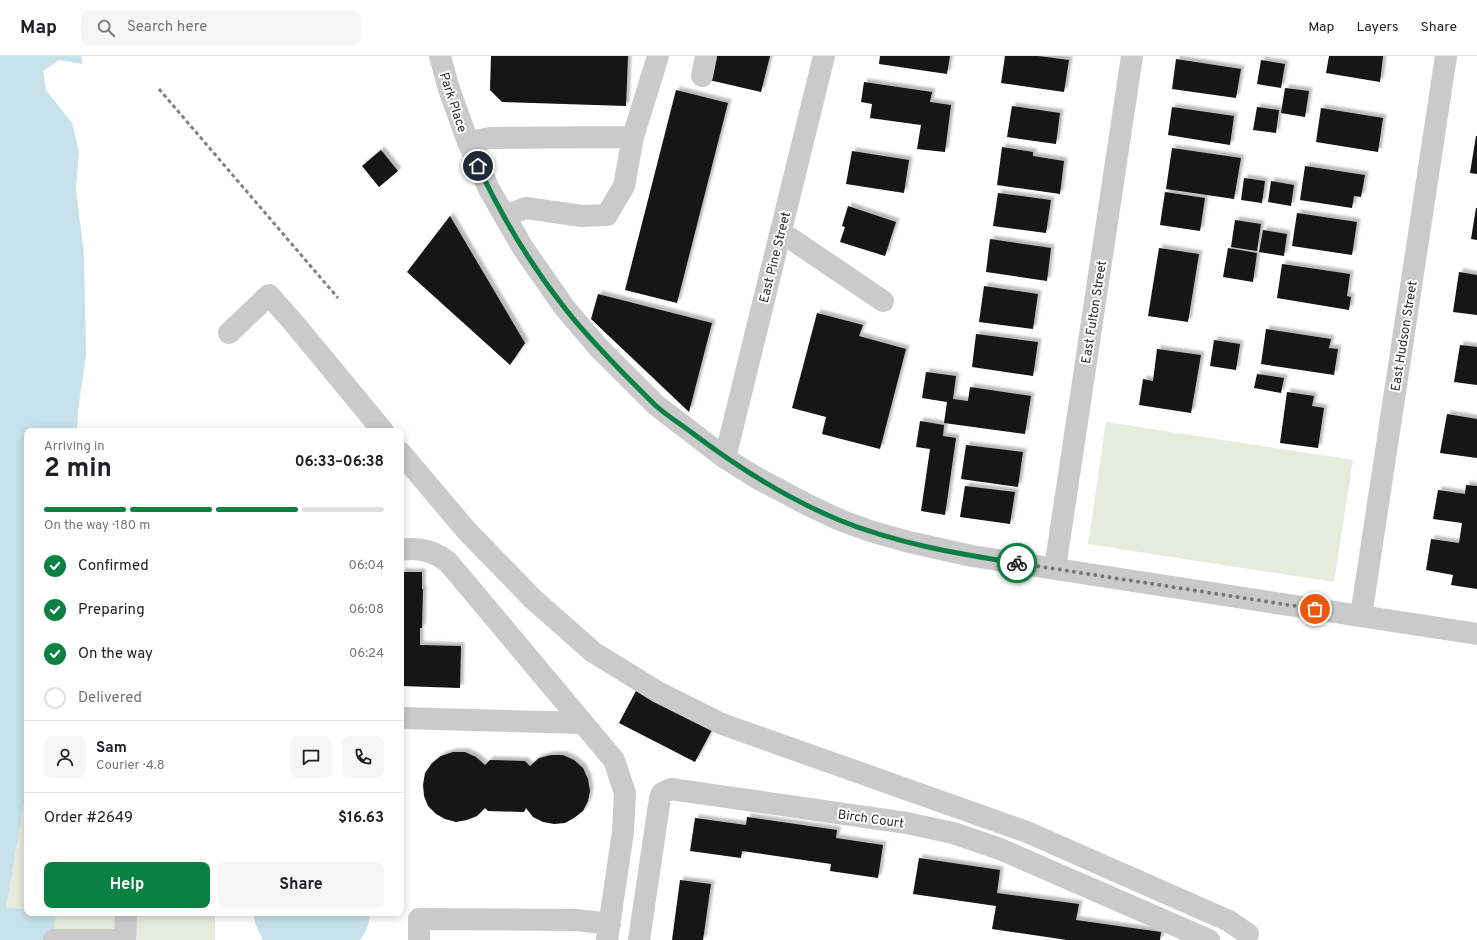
<!DOCTYPE html>
<meta charset="utf-8">
<style>
body{margin:0;font-family:Overpass,sans-serif;background:#f6f6f6;color:#202124;height:100vh;display:flex;flex-direction:column;font-size:15px;white-space:nowrap}
*{box-sizing:border-box;margin:0}
p{font-size:13px;color:#757577}
.icon{flex:none;width:22px;height:22px;fill:none;stroke:currentColor;stroke-width:2;stroke-linecap:round;stroke-linejoin:round}
.map{position:relative;flex:1;overflow:hidden}
.side{position:absolute;left:24px;top:372px;width:380px;height:488px;display:flex;flex-direction:column;background:#fff;border-radius:8px;box-shadow:0 2px 10px #0003}
.side>*{flex:none}
.pin{position:absolute;display:grid;place-items:center;width:34px;height:34px;color:#fff;margin:-17px;border:2px solid #fff;border-radius:50%;box-shadow:0 1px 4px #0007}
.courier{position:absolute;display:grid;place-items:center;width:40px;height:40px;margin:-20px;border:3px solid #0b8043;border-radius:50%;background:#fff;color:#222;box-shadow:0 1px 5px #0007}
.head em{font-style:normal;font-weight:700}
.head div{display:flex;flex-direction:column-reverse}
.head{display:flex;align-items:center;justify-content:space-between;height:68px;padding:0 20px}
h1{font-size:26px;font-weight:700;line-height:30px}
.bar{display:grid;grid-template-columns:repeat(4,1fr);gap:6px 4px;align-content:center;height:48px;padding:0 20px}
.bar i{height:5px;border-radius:3px;background:#e0e0e0}
.bar .selected{background:#0b8043}
.bar p{grid-column:span 4}
.line{display:flex;align-items:center;gap:10px;padding:0 20px;border-top:1px solid #e0e0e0}
.line div{flex:1}
.round{display:grid;place-items:center;flex:none;width:42px;height:42px;border-radius:8px;background:#f6f6f6}
ol{padding:0 20px;list-style:none}
li{display:flex;align-items:center;gap:12px;height:44px}
li p{margin-inline-start:auto}
li .icon{padding:4px;border-radius:50%;background:#0b8043;color:#fff;stroke-width:4}
li:last-child{color:#757577}
li i{width:22px;height:22px;border:2px solid #e0e0e0;border-radius:50%}
.primary-button{display:flex;gap:8px;margin-top:auto;padding:8px 20px}
.primary-button a{flex:1;height:46px;border-radius:8px;background:#0b8043;color:#fff;font-size:16px;font-weight:700;line-height:46px;text-align:center}
.primary-button a+a{background:#f6f6f6;color:#202124}
header{display:flex;align-items:center;gap:24px;box-sizing:border-box;height:56px;padding:0 20px;background:#fff;border-bottom:1px solid #e0e0e0}
header strong{font-size:19px}
nav{display:flex;gap:22px;margin-inline-start:auto;font-size:14px}
.search{width:280px;height:36px;background:#f6f6f6;display:flex;align-items:center;gap:10px;box-sizing:border-box;padding:0 14px;border-radius:8px;color:#757577;font-size:15px}
.map>svg:first-child{display:block}
.green{fill:#e6ebdb}
.water{fill:#c7e2eb}
.building{fill:#141414;filter:url(#shadow)}
.lines{fill:none;stroke-linecap:round;stroke-linejoin:round}
.minor{stroke:#cacaca;stroke-width:22}
.rail{stroke:#828282;stroke-width:3;stroke-dasharray:4 3;stroke-linecap:butt}
.done{stroke:#767676;stroke-width:4;stroke-dasharray:0 7.2}
.route{stroke:#0b8043;stroke-width:5}
.labels{text-anchor:middle;stroke-width:4;stroke-linejoin:round;paint-order:stroke}
.street-label{font-size:13px;fill:#2d2d2d;stroke:#fff}
</style>
<header>
<strong>Map</strong>
<div class="search"><svg class="icon" aria-label="search" viewBox="0 0 24 24"><circle cx="10" cy="10" r="6"/><path d="M15 15l6 6"/></svg>Search here</div>
<nav><a>Map</a><a>Layers</a><a>Share</a></nav>
</header>
<div class="map">
<svg width="1477" height="884" viewBox="0 0 1477 884">
<defs>
<filter id="shadow"><feDropShadow dx="3.5" dy="-3.5" stdDeviation="1" flood-color="#0004"/></filter>
</defs>
<rect width="100%" height="100%" fill="#fff"/>
<path class="green" d="M1106,366L1353,404L1334,526L1088,488Z
M27,730V857H215V884H0Z"/>
<path class="water" d="M0,0H81L83,8L59,4L43,15L46,34L72,67L79,95L76,134L84,198L86,299L78,355L77,375H27V730L6,852L27,853V857H55L54,884H0Z
M253,857H370C370,866 366,877 360,884H263L256,870Z"/>
<path class="building" d="M491,0H628L626,50L502,46L490,34Z
M715,0H770L761,36L709,24Z
M880,0H950L947,18L879,8Z
M1005,0H1038L1069,4L1064,36L1001,27Z
M1329,0H1383L1380,26L1326,17Z
M1176,3L1241,13L1236,42L1172,33Z
M1261,4L1285,8L1281,32L1257,28Z
M864,26L932,36L930,46L951,49L945,96L917,93L921,69L870,62L872,48L861,46Z
M1285,32L1309,35L1305,61L1281,57Z
M676,34L728,47L677,247L625,234Z
M1012,50L1060,57L1056,88L1007,81Z
M1172,51L1234,60L1230,89L1168,79Z
M1257,51L1279,54L1276,77L1253,74Z
M1321,52L1383,62L1378,96L1316,86Z
M1476,80H1477V118L1470,117Z
M1002,91L1033,96V100L1064,105L1060,138L997,129Z
M1172,92L1241,102L1234,143L1166,133Z
M381,94L398,115L379,131L362,110Z
M852,95L909,104L904,137L846,128Z
M1305,110L1365,119L1361,141L1354,140L1352,152L1300,144Z
M1244,122L1265,125L1262,147L1241,144Z
M1271,125L1294,129L1291,150L1268,146Z
M1165,136L1205,142L1200,175L1160,169Z
M998,137L1051,144L1046,177L993,170Z
M848,150L896,166L885,200L840,186L845,171L842,170Z
M1476,152H1477V184L1471,183Z
M1297,157L1357,166L1352,199L1292,190Z
M450,160L525,287L510,309L407,216Z
M1235,164L1261,168L1257,195L1231,191Z
M1263,174L1287,178L1284,200L1259,196Z
M990,183L1051,192L1047,225L986,216Z
M1159,192L1199,198L1188,266L1148,260Z
M1228,192L1257,197L1253,226L1223,221Z
M1282,208L1350,218L1347,240L1351,241L1349,254L1277,242Z
M1459,216L1477,219V259L1453,256Z
M984,230L1038,238L1033,273L979,266Z
M598,238L712,267L689,356L591,263Z
M817,257L863,269L859,280L906,293L880,393L822,378L826,361L792,352Z
M1266,273L1331,283L1329,292L1338,293L1334,319L1261,308Z
M976,278L1038,286L1033,320L972,311Z
M1214,284L1240,288L1236,314L1210,310Z
M1460,289L1477,291V329L1454,326Z
M1157,293L1201,299L1191,357L1139,349L1143,323L1153,325Z
M926,316L956,320L953,343L968,345L970,331L1031,340L1025,378L944,367L947,346L922,342Z
M1257,318L1284,322L1281,337L1254,332Z
M1287,336L1314,340L1312,350L1324,352L1318,392L1280,387Z
M1447,358L1477,363V402L1440,397Z
M920,365L944,369L943,380L956,382L945,459L921,455L930,393L916,391Z
M966,389L1023,396L1018,431L961,423Z
M1466,429L1477,430V533L1451,529L1453,519L1426,514L1431,483L1459,487L1462,467L1433,463L1438,434L1465,438Z
M965,430L1015,436L1010,468L960,461Z
M401,516H422V533H423L422,572H420V589L461,590L460,632L401,630Z
M637,633L713,672L695,706L619,667Z
M453,696H465L476,701L485,709L490,704L525,705L530,710L539,702L551,699H563L574,704L583,712L588,723L590,735L588,745L583,755L574,762L565,767L554,768L543,766L533,761L526,752L524,756L488,755L485,752L477,760L467,764L456,766L445,763L436,758L428,750L424,740L423,729L425,717L432,707L441,700Z
M747,761L837,774L836,782L883,789L878,822L830,815L831,808L742,795L741,802L690,795L695,762L746,769Z
M919,802L1000,814L997,837L1079,848L1076,864L1161,876L1160,884H1067L992,873L996,850L913,838Z
M680,824L711,828L703,884H672Z"/>
<g class="lines">
<path class="minor" d="M440,0L448,30L468,86L489,133L523,192L564,251L598,291L656,349L725,402L757,422L808,449L840,464L870,475L909,486L972,500L1477,578
M702,20L706,0
M633,81L658,0
M468,86L490,82L633,81L624,130L607,159L582,160L526,152L505,160
M781,176L883,245
M229,277L269,239L293,266L383,375
M401,397L466,474L533,543L593,596L658,636L722,668L1027,776L1229,865L1248,878
M725,402L824,0
M401,494C418,491 434,495 448,506L614,704L625,737L623,776L607,884
M1055,512L1132,0
M1361,560L1446,0
M401,662L583,667
M54,884H125
M125,884L126,857
M419,884V863L576,864L610,868
M639,884L660,742L662,737L671,733L907,767L953,777L1000,793L1209,884"/>
<path class="rail" d="M159,33L338,242"/>
</g>
<g class="lines">
<path class="done" d="M1017,507L1315,553"/>
<path class="route" d="M478,110C501,159 530,208 564,251C582,275 604,297 625,319C635,329 645,339 655,349C666,359 679,367 691,376C737,411 786,442 839,464C895,487 958,498 1017,507"/>
</g>
<g class="labels">
<g class="street-label">
<text transform="translate(454 46) rotate(72)" y="5">Park Place</text>
<text transform="translate(774 201) rotate(-76)" y="5">East Pine Street</text>
<text transform="translate(1093 256) rotate(-81)" y="5">East Fulton Street</text>
<text transform="translate(1403 280) rotate(-81)" y="5">East Hudson Street</text>
<text transform="translate(871 762) rotate(8)" y="5">Birch Court</text>
</g>
</g>
</svg>
<div class="pin" style="left:1315px;top:553px;background:#ea580c"><svg class="icon" aria-label="bag" viewBox="0 0 24 24"><path d="M5 8h14l-1 12H6zM9 8a3 3 0 0 1 6 0"/></svg></div>
<div class="pin" style="left:478px;top:110px;background:#1f2937"><svg class="icon" aria-label="home" viewBox="0 0 24 24"><path d="M3 11l9-7 9 7M6 9v11h12V9"/></svg></div>
<div class="courier" style="left:1017px;top:507px"><svg class="icon" aria-label="bike" viewBox="0 0 24 24"><circle cx="6" cy="16" r="4"/><circle cx="18" cy="16" r="4"/><path d="M6 16l4-8h5l3 8M10 8l3 8H6M13 5h3"/></svg></div>
<section class="side">
<div class="head"><div><h1>2 min</h1><p>Arriving in</p></div><em>06:33–06:38</em></div>
<div class="bar"><i class="selected"></i><i class="selected"></i><i class="selected"></i><i></i><p>On the way · 180 m</p></div>
<ol>
<li><svg class="icon" aria-label="check" viewBox="0 0 24 24"><path d="M5 12l5 5 9-10"/></svg>Confirmed<p>06:04</p></li>
<li><svg class="icon" aria-label="check" viewBox="0 0 24 24"><path d="M5 12l5 5 9-10"/></svg>Preparing<p>06:08</p></li>
<li><svg class="icon" aria-label="check" viewBox="0 0 24 24"><path d="M5 12l5 5 9-10"/></svg>On the way<p>06:24</p></li>
<li><i></i>Delivered</li>
</ol>
<div class="line" style="height:72px"><a class="round"><svg class="icon" aria-label="person" viewBox="0 0 24 24"><circle cx="12" cy="8" r="4"/><path d="M4 21q1-7 8-7t8 7"/></svg></a><div><b>Sam</b><p>Courier · 4.8</p></div><a class="round"><svg class="icon" aria-label="chat" viewBox="0 0 24 24"><path d="M4 5h16v11H9l-5 4z"/></svg></a><a class="round"><svg class="icon" aria-label="phone" viewBox="0 0 24 24"><path d="M5 4h4l2 5-3 2q2 4 5 5l2-3 5 2v4C11 20 4 13 5 4z"/></svg></a></div>
<div class="line" style="height:52px"><div>Order #2649</div><b>$16.63</b></div>
<div class="primary-button"><a>Help</a><a>Share</a></div>
</section>
</div>
